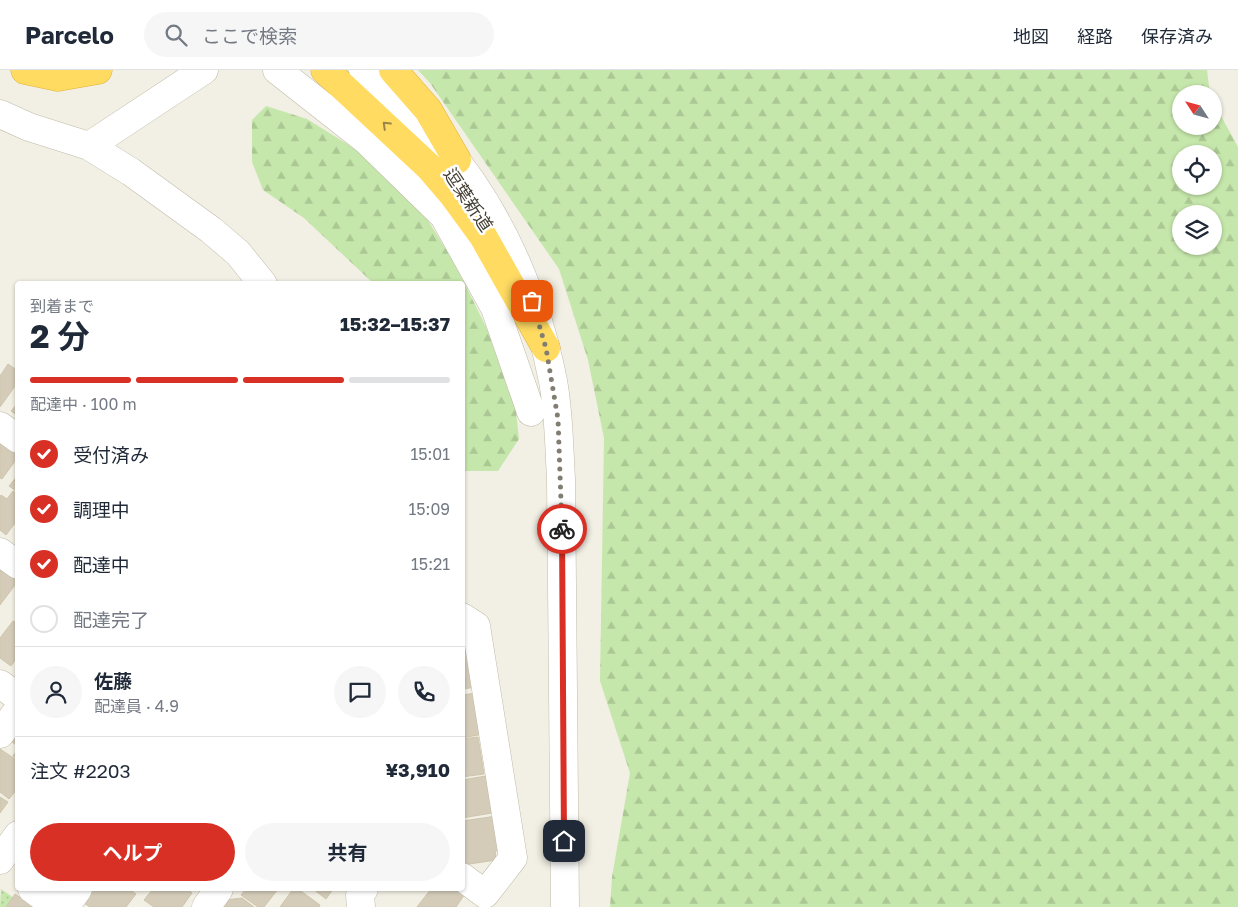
<!DOCTYPE html>
<html lang="ja">
<meta charset="utf-8">
<style>
body{margin:0;font-family:"Golos Text","Noto Sans JP",sans-serif;background:#f6f6f7;color:#1f2937;height:100vh;display:flex;flex-direction:column;font-size:19px;white-space:nowrap}
*{box-sizing:border-box;margin:0}
p{font-size:16px;color:#747a83}
.icon{flex:none;width:28px;height:28px;fill:none;stroke:currentColor;stroke-width:2;stroke-linecap:round;stroke-linejoin:round}
.map{position:relative;flex:1;overflow:hidden}
.details{position:absolute;left:15px;top:211px;width:450px;height:610px;display:flex;flex-direction:column;background:#fff;border-radius:5px;box-shadow:0 1px 4px #0004}
.details>*{flex:none}
.needle{width:32px;rotate:306deg}
.fabs{position:absolute;left:1172px;top:15px;display:grid;gap:10px}
.fabs a{display:grid;place-items:center;width:50px;height:50px;border-radius:50%;background:#fff;box-shadow:0 1px 4px #0004;font-size:25px}
.pin{position:absolute;display:grid;place-items:center;width:42px;height:42px;color:#fff;margin:-21px;border-radius:10px;box-shadow:0 2px 8px #0006}
.courier{position:absolute;display:grid;place-items:center;width:50px;height:50px;margin:-25px;border:4px solid #d93025;border-radius:50%;background:#fff;color:#222;box-shadow:0 1px 6px #0007}
.overview em{font-style:normal;font-weight:700}
.overview div{display:flex;flex-direction:column-reverse}
.overview{display:flex;align-items:center;justify-content:space-between;height:85px;padding:0 15px}
h1{font-size:32px;font-weight:700;line-height:38px}
.bar{display:grid;grid-template-columns:repeat(4,1fr);gap:8px 5px;align-content:center;height:60px;padding:0 15px}
.bar i{height:6px;border-radius:4px;background:#e0e1e3}
.bar .active{background:#d93025}
.bar p{grid-column:span 4}
.line{display:flex;align-items:center;gap:12px;padding:0 15px;border-top:1px solid #e0e1e3}
.line div{flex:1}
.round{display:grid;place-items:center;flex:none;width:52px;height:52px;border-radius:26px;background:#f6f6f7}
ol{padding:0 15px;list-style:none}
li{display:flex;align-items:center;gap:15px;height:55px}
li p{margin-inline-start:auto}
li .icon{padding:5px;border-radius:50%;background:#d93025;color:#fff;stroke-width:4}
li:last-child{color:#747a83}
li i{width:28px;height:28px;border:2px solid #e0e1e3;border-radius:50%}
.button{display:flex;gap:10px;margin-top:auto;padding:10px 15px}
.button a{flex:1;height:58px;border-radius:30px;background:#d93025;color:#fff;font-size:20px;font-weight:700;line-height:58px;text-align:center}
.button a+a{background:#f6f6f7;color:#1f2937}
header{display:flex;align-items:center;gap:30px;box-sizing:border-box;height:70px;padding:0 25px;background:#fff;border-bottom:1px solid #e0e1e3}
header strong{font-size:24px}
nav{display:flex;gap:28px;margin-inline-start:auto;font-size:18px}
.search{width:350px;height:45px;background:#f6f6f7;display:flex;align-items:center;gap:12px;box-sizing:border-box;padding:0 18px;border-radius:28px;color:#747a83;font-size:19px}
.map>svg:first-child{display:block}
.forest{fill:url(#forest-firs);fill-rule:evenodd}
.park{fill:url(#park-dots)}
.building{fill:#d4ccb9;stroke:#cec5ac}
.lines{fill:none;stroke-linecap:round;stroke-linejoin:round}
.minor-casing{stroke:#c0bba9;stroke-width:29}
.highway-casing{stroke:#dfb131;stroke-width:29}
.minor{stroke:#fff;stroke-width:28}
.highway{stroke:#ffdb62;stroke-width:28}
.oneway{stroke:#988549}
.done{stroke:#817d72;stroke-width:5;stroke-dasharray:0 9}
.route{stroke:#d93025;stroke-width:6}
.labels{text-anchor:middle;stroke-width:5;stroke-linejoin:round;paint-order:stroke}
.street-label{font-size:18px;fill:#443f34;stroke:#fff}
</style>
<header>
<strong>Parcelo</strong>
<div class="search"><svg class="icon" aria-label="search" viewBox="0 0 24 24"><circle cx="10" cy="10" r="6"/><path d="M15 15l6 6"/></svg>ここで検索</div>
<nav><a>地図</a><a>経路</a><a>保存済み</a></nav>
</header>
<div class="map">
<svg width="1238" height="837" viewBox="0 0 1238 837">
<defs>
<pattern id="forest-firs" width="22" height="20" patternUnits="userSpaceOnUse" patternTransform="scale(1.25)"><rect width="22" height="20" fill="#c6e7ab"/><path d="M5 1l3.5 6h-7zM16 11l3.5 6h-7z" fill="#abc794"/></pattern>
<pattern id="park-dots" width="8" height="8" patternUnits="userSpaceOnUse" patternTransform="scale(1.25)"><rect width="8" height="8" fill="#c6e7ab"/><path d="M2 2h.1M6 6h.1" fill="none" stroke="#abc794" stroke-width="1.8" stroke-linecap="round"/></pattern>
</defs>
<rect width="100%" height="100%" fill="#f2efe4"/>
<path class="forest" d="M418,0H1207L1210,24H1181V56H1214V33L1238,77V837H610L612,807L630,703L600,611L604,368L588,290L559,199L430,13ZM1181,84H1214V116H1181ZM1181,144H1214V176H1181Z
M266,36L307,49L368,87L417,133L454,192L487,259L515,333L519,369L498,401H463L462,214H374L304,148L263,120L252,92V50Z"/>
<path class="park" d="M1,819L27,837H0Z"/>
<path class="building" d="M8,294L18,301V312L0,337V306Z
M18,333V346L11,341Z
M0,363L18,376V387L2,409L0,408Z
M18,405V422L9,416Z
M13,421L18,425V449L6,465L0,460V427L1,425L7,429Z
M0,493L18,503V511L0,535Z
M13,551L18,554V586L11,596L0,588V568Z
M471,571L477,617L462,619V572Z
M476,623L483,664L462,668V625Z
M18,658V676L9,670Z
M478,667L484,704L462,707V669Z
M0,679L18,691V718L9,729L0,722Z
M18,679V689L13,686Z
M486,706L492,743L462,748V710Z
M0,727L8,732L0,743Z
M497,746L502,780L495,781L496,790L463,795L462,751Z
M469,818L456,837H417L431,819Z
M95,819H104L109,822L111,819H129L136,824L126,837H90L84,833Z
M153,819H187L192,823L182,837H154L144,830Z
M246,819H278L264,837H258L241,825Z
M293,819H298L320,835L319,837H280Z
M313,819H333L326,829Z
M15,824L34,837H6Z
M242,828L254,837H220L225,830Z"/>
<g class="lines">
<defs>
<path id="minor" d="M277,0L366,70L444,146L495,238L531,342
M363,0L445,96
M0,44L29,57L89,76L131,102L211,160L238,183L263,214
M441,72C499,139 536,224 553,311C559,343 559,376 561,409L565,837
M89,76L204,0
M0,356L18,369
M0,482L18,495
M462,547L476,556L513,788L485,824L462,807
M0,614L18,627
M0,664L18,640
M0,790L18,765
M32,819L57,837
M65,837L78,819
M206,837L219,819
M361,837L360,825L364,819"/>
<path id="highway" d="M25,0L58,7L98,0
M325,0L429,97L453,125L483,166L546,278
M393,0L428,40L457,90"/>
</defs>
<use href="#minor" class="minor-casing"/>
<use href="#highway" class="highway-casing"/>
<use href="#minor" class="minor"/>
<use href="#highway" class="highway"/>
</g>
<defs><path id="oneway-chevron" d="M-2-3.5L2.5 0L-2 3.5" fill="none" stroke-width="1.6" stroke-linecap="round" stroke-linejoin="round" transform="scale(1.25)"/></defs>
<use class="oneway" href="#oneway-chevron" transform="translate(386 55) rotate(-136)"/>
<g class="lines">
<path class="done" d="M532,231L546,278L558,349L562,459"/>
<path class="route" d="M562,459L564,771"/>
</g>
<g class="labels">
<g class="street-label">
<text transform="translate(468 130) rotate(56)" y="6">逗葉新道</text>
</g>
</g>
</svg>
<div class="fabs">
<a><svg class="needle" viewBox="-14 -14 28 28"><path d="M0-13l5 13h-10z" fill="#e53935"/><path d="M0 13l5-13h-10z" fill="#747a83"/></svg></a>
<a><svg class="icon" aria-label="locate" viewBox="0 0 24 24"><circle cx="12" cy="12" r="6"/><path d="M12 2v4M12 18v4M2 12h4M18 12h4"/></svg></a>
<a><svg class="icon" aria-label="layers" viewBox="0 0 24 24"><path d="M12 4l9 5-9 5-9-5zM3 14l9 5 9-5"/></svg></a>
</div>
<div class="pin" style="left:532px;top:231px;background:#ea580c"><svg class="icon" aria-label="bag" viewBox="0 0 24 24"><path d="M5 8h14l-1 12H6zM9 8a3 3 0 0 1 6 0"/></svg></div>
<div class="pin" style="left:564px;top:771px;background:#1f2937"><svg class="icon" aria-label="home" viewBox="0 0 24 24"><path d="M3 11l9-7 9 7M6 9v11h12V9"/></svg></div>
<div class="courier" style="left:562px;top:459px"><svg class="icon" aria-label="bike" viewBox="0 0 24 24"><circle cx="6" cy="16" r="4"/><circle cx="18" cy="16" r="4"/><path d="M6 16l4-8h5l3 8M10 8l3 8H6M13 5h3"/></svg></div>
<section class="details">
<div class="overview"><div><h1>2 分</h1><p>到着まで</p></div><em>15:32–15:37</em></div>
<div class="bar"><i class="active"></i><i class="active"></i><i class="active"></i><i></i><p>配達中 · 100 m</p></div>
<ol>
<li><svg class="icon" aria-label="check" viewBox="0 0 24 24"><path d="M5 12l5 5 9-10"/></svg>受付済み<p>15:01</p></li>
<li><svg class="icon" aria-label="check" viewBox="0 0 24 24"><path d="M5 12l5 5 9-10"/></svg>調理中<p>15:09</p></li>
<li><svg class="icon" aria-label="check" viewBox="0 0 24 24"><path d="M5 12l5 5 9-10"/></svg>配達中<p>15:21</p></li>
<li><i></i>配達完了</li>
</ol>
<div class="line" style="height:90px"><a class="round"><svg class="icon" aria-label="person" viewBox="0 0 24 24"><circle cx="12" cy="8" r="4"/><path d="M4 21q1-7 8-7t8 7"/></svg></a><div><b>佐藤</b><p>配達員 · 4.9</p></div><a class="round"><svg class="icon" aria-label="chat" viewBox="0 0 24 24"><path d="M4 5h16v11H9l-5 4z"/></svg></a><a class="round"><svg class="icon" aria-label="phone" viewBox="0 0 24 24"><path d="M5 4h4l2 5-3 2q2 4 5 5l2-3 5 2v4C11 20 4 13 5 4z"/></svg></a></div>
<div class="line" style="height:65px"><div>注文 #2203</div><b>¥3,910</b></div>
<div class="button"><a>ヘルプ</a><a>共有</a></div>
</section>
</div>
